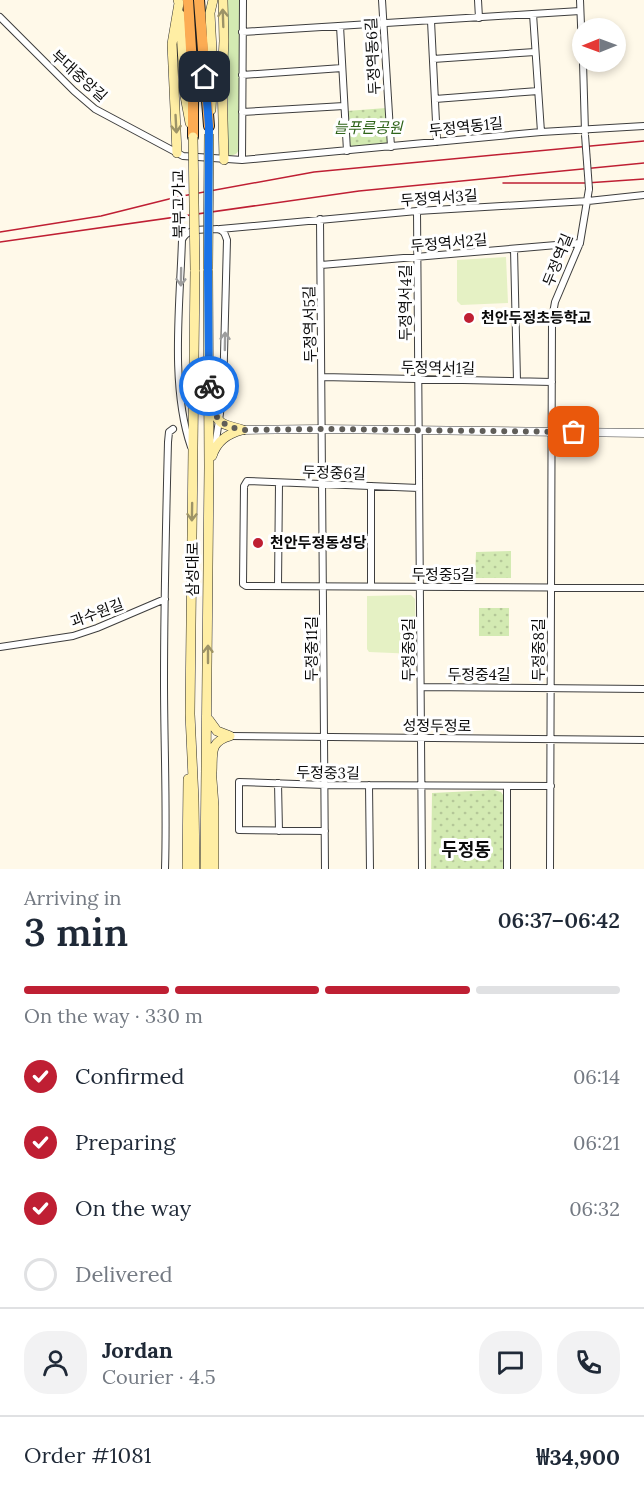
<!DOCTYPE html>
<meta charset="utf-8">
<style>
body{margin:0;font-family:Lora,"Noto Sans KR",serif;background:#f2f2f3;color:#1f2937;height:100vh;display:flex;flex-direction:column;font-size:22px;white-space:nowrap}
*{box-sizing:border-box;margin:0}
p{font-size:20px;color:#747a83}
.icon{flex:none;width:33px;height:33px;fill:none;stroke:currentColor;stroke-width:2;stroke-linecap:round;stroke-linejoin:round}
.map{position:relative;height:869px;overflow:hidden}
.drawer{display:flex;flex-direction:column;background:#fff;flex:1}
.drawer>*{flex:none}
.needle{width:39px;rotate:269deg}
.tools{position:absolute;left:572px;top:18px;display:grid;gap:12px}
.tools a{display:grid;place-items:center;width:54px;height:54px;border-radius:50%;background:#fff;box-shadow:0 3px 9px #0003;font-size:30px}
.pin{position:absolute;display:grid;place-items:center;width:51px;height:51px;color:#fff;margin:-26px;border-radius:12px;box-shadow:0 3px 9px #0006}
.courier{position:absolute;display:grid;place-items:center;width:60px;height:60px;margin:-30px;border:4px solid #1a73e8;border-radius:50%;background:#fff;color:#222;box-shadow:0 2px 8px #0007}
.summary em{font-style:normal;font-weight:600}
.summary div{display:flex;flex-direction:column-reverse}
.summary{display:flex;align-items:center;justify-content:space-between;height:102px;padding:0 24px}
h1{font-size:39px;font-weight:600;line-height:45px}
.bar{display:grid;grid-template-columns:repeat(4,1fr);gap:9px 6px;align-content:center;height:72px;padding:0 24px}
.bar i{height:8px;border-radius:4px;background:#e0e1e3}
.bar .on{background:#bf1f33}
.bar p{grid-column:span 4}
.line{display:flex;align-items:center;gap:15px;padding:0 24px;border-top:2px solid #e0e1e3}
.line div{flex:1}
.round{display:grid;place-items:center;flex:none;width:63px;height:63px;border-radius:24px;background:#f2f2f3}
ol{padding:0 24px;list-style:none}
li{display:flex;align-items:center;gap:18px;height:66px}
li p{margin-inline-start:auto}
li .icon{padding:6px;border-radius:50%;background:#bf1f33;color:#fff;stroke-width:4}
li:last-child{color:#747a83}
li i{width:33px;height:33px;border:3px solid #e0e1e3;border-radius:50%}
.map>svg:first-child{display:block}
.grass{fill:#d3eab2}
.park{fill:url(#park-dots)}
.pitch{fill:#e5f1c4}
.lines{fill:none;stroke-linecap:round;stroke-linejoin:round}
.minor-casing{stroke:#3e3e3e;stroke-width:8}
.tertiary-casing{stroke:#3e3e3e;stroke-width:9}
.secondary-casing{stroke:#2d2d2d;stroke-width:10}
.trunk-casing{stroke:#1c1c1c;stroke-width:12}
.minor{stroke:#fff;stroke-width:6}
.tertiary{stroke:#fff;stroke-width:8}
.secondary{stroke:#ffeea4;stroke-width:9}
.trunk{stroke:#fcac53;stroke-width:10}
.rail{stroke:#bf1f33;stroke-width:1.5}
.minor-bridge-casing{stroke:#3e3e3e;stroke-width:8;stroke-linecap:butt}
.secondary-bridge-casing{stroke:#2d2d2d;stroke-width:10;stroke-linecap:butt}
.minor-bridge{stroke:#fff;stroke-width:6}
.secondary-bridge{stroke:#ffeea4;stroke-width:9}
.oneway{stroke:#9d9367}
.oneway2{stroke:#9d9d9d}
.done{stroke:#605e59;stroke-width:6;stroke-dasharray:0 10.8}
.route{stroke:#1a73e8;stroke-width:8}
.poi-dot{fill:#bf1f33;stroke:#fff;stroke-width:2}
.labels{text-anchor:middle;stroke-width:6;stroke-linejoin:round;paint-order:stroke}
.street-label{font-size:15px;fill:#0b0b0b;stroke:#fff}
.park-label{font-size:15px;font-style:italic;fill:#2f641a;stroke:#fff}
.poi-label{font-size:15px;font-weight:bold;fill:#0b0b0b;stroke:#fff;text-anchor:start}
.quarter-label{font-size:18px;font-weight:bold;fill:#0b0b0b;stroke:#fff}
</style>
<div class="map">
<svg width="644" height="869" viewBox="0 0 644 869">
<defs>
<pattern id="park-dots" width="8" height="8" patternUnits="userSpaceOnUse" patternTransform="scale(1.5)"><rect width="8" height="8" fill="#d3eab2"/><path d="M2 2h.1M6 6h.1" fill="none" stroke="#b4c798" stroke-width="1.8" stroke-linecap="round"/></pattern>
</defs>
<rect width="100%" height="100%" fill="#fff9e9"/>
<path class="grass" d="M228,0H239L240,149L236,154L230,156L228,155Z"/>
<path class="park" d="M386,108L389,145L349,149L347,111Z
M511,551V578H475L476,552Z
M479,608H509V636H479Z
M494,790L501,792L503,795V869H431L432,793Z"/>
<path class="pitch" d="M506,257L508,303L461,305L457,301V260Z
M411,595L415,599L416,654L369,652L367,649V596Z"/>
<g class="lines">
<defs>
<path id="minor" d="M382,0L391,147
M478,0L479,18
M580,0L582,50
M533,14L541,132
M0,17L74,91L95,109L183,156L242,160L541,132L644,126
M431,21L437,142
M340,26L347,151
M242,32L580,11
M433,59L535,52
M583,62L585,132
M242,75L342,68
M435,99L538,91
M242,112L344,106
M242,160L243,0
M417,211L422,869
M320,219L325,869
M220,229L417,211L588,201L644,195
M514,249L517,381
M321,265L580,243
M322,377L552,382
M191,447C170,386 180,304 182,240C187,227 205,230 217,229C224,230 225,234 227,240L223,393L215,447
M371,486V586
M419,488L247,481L244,486L243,584L246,586L644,588
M278,586L279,483
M0,647L73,636L97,628L165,599
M421,687L644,689
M230,736L644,740
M278,783L279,831
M369,785L370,869
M507,786V869
M325,831L239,830V782L325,785L551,786
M165,869C167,806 164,744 164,681C164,601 166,521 168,442L169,432L173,429
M550,869L552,319L555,302L580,243L589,189"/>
<path id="tertiary" d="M243,430L322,429L644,433"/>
<path id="secondary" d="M223,0L224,41L222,80L224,160
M180,14L185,96L190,123
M211,110L213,70L210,13L213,0
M177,153L172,44L179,3L178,0
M212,406C218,427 225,424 243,430
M212,456C217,441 227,434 242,430
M209,720L217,731L230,736
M211,766L214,806V869
M212,772C213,753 209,742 230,736
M187,869L188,779
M195,869L194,800L190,714L195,270
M205,869L209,467L208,269"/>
<path id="trunk" d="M188,0L193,81V137
M199,0L209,126"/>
</defs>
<use href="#minor" class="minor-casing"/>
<use href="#tertiary" class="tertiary-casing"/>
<use href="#secondary" class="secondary-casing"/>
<use href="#trunk" class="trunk-casing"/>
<use href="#minor" class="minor"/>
<use href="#tertiary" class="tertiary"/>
<use href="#secondary" class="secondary"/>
<use href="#trunk" class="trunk"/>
<path class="rail" d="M503,183H586L644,179
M0,232L101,216L177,197L314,172L644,141
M0,242L359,191L644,163"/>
<defs>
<path id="minor-bridge" d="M585,135L589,189"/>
<path id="secondary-bridge" d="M193,137L195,270
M208,269L209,134"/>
</defs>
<use href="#minor-bridge" class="minor-bridge-casing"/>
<use href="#secondary-bridge" class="secondary-bridge-casing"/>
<use href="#minor-bridge" class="minor-bridge"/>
<use href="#secondary-bridge" class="secondary-bridge"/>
</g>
<defs><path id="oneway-shaft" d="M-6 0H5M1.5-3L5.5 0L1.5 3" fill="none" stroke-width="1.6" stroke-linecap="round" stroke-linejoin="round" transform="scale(1.5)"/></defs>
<g class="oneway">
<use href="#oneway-shaft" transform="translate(223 18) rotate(-92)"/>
<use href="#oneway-shaft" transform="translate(176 124) rotate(87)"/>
<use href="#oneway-shaft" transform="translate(192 512) rotate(91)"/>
<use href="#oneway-shaft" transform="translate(208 654) rotate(-90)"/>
</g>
<g class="oneway2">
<use href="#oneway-shaft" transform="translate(181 277) rotate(91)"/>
<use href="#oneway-shaft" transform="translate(225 341) rotate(-89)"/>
</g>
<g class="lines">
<path class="done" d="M209,386V394L218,420L230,427L243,430L322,429L574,432"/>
<path class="route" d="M205,77L209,126L208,269L209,386"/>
</g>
<g class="poi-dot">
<circle cx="469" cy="318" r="6"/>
<circle cx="258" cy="543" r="6"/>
</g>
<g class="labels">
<g class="street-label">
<text transform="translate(373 56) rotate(-93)" y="5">두정역동6길</text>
<text transform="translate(79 76) rotate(42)" y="5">부대중앙길</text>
<text transform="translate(466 127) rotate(-6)" y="5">두정역동1길</text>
<text transform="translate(439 198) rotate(-4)" y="5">두정역서3길</text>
<text transform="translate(179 204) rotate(-91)" y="5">북부고가교</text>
<text transform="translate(449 243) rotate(-5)" y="5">두정역서2길</text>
<text transform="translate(558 260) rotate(-68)" y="5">두정역길</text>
<text transform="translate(406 303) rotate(-90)" y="5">두정역서4길</text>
<text transform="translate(310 324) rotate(-91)" y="5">두정역서5길</text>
<text transform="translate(438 368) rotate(1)" y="5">두정역서1길</text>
<text transform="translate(334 473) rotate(2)" y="5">두정중6길</text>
<text transform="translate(193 569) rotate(-90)" y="5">삼성대로</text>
<text x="443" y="580">두정중5길</text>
<text transform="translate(97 613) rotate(-20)" y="5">과수원길</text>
<text transform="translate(312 649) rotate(-90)" y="5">두정중11길</text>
<text transform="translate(409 650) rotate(-90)" y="5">두정중9길</text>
<text transform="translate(539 650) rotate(-90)" y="5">두정중8길</text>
<text x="479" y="680">두정중4길</text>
<text transform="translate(437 726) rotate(1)" y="5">성정두정로</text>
<text transform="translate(328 773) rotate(1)" y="5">두정중3길</text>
</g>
<g class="park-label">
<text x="368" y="133">늘푸른공원</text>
</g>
<g class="poi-label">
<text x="481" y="323">천안두정초등학교</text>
<text x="270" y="548">천안두정동성당</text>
</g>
<g class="quarter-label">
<text x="466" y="856">두정동</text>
</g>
</g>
</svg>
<div class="tools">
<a><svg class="needle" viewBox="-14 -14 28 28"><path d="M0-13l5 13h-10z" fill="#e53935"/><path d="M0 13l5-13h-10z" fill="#747a83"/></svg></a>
</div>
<div class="pin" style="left:574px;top:432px;background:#ea580c"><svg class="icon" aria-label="bag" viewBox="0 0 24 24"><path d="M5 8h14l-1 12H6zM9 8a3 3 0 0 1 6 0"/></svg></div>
<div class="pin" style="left:205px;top:77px;background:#1f2937"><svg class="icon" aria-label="home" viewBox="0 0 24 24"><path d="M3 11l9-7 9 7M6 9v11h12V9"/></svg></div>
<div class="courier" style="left:209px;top:386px"><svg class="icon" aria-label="bike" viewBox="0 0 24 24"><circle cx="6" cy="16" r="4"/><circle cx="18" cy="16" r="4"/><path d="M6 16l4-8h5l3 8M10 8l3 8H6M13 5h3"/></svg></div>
</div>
<section class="drawer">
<div class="summary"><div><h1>3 min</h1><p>Arriving in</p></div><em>06:37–06:42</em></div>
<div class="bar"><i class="on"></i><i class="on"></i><i class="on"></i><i></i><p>On the way · 330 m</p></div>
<ol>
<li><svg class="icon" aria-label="check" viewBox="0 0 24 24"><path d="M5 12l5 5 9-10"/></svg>Confirmed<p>06:14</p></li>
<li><svg class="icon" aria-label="check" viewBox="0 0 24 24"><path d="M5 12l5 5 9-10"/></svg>Preparing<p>06:21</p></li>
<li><svg class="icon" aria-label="check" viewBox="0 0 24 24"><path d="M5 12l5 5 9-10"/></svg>On the way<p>06:32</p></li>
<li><i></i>Delivered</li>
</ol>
<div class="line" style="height:108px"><a class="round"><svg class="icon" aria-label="person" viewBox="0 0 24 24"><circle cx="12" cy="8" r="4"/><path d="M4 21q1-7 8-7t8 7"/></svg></a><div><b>Jordan</b><p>Courier · 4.5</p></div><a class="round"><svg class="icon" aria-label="chat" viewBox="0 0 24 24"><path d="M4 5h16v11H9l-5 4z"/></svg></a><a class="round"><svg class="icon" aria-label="phone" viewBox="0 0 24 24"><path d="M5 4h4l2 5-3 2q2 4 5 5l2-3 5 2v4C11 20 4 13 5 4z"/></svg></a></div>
<div class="line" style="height:78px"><div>Order #1081</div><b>₩34,900</b></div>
</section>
